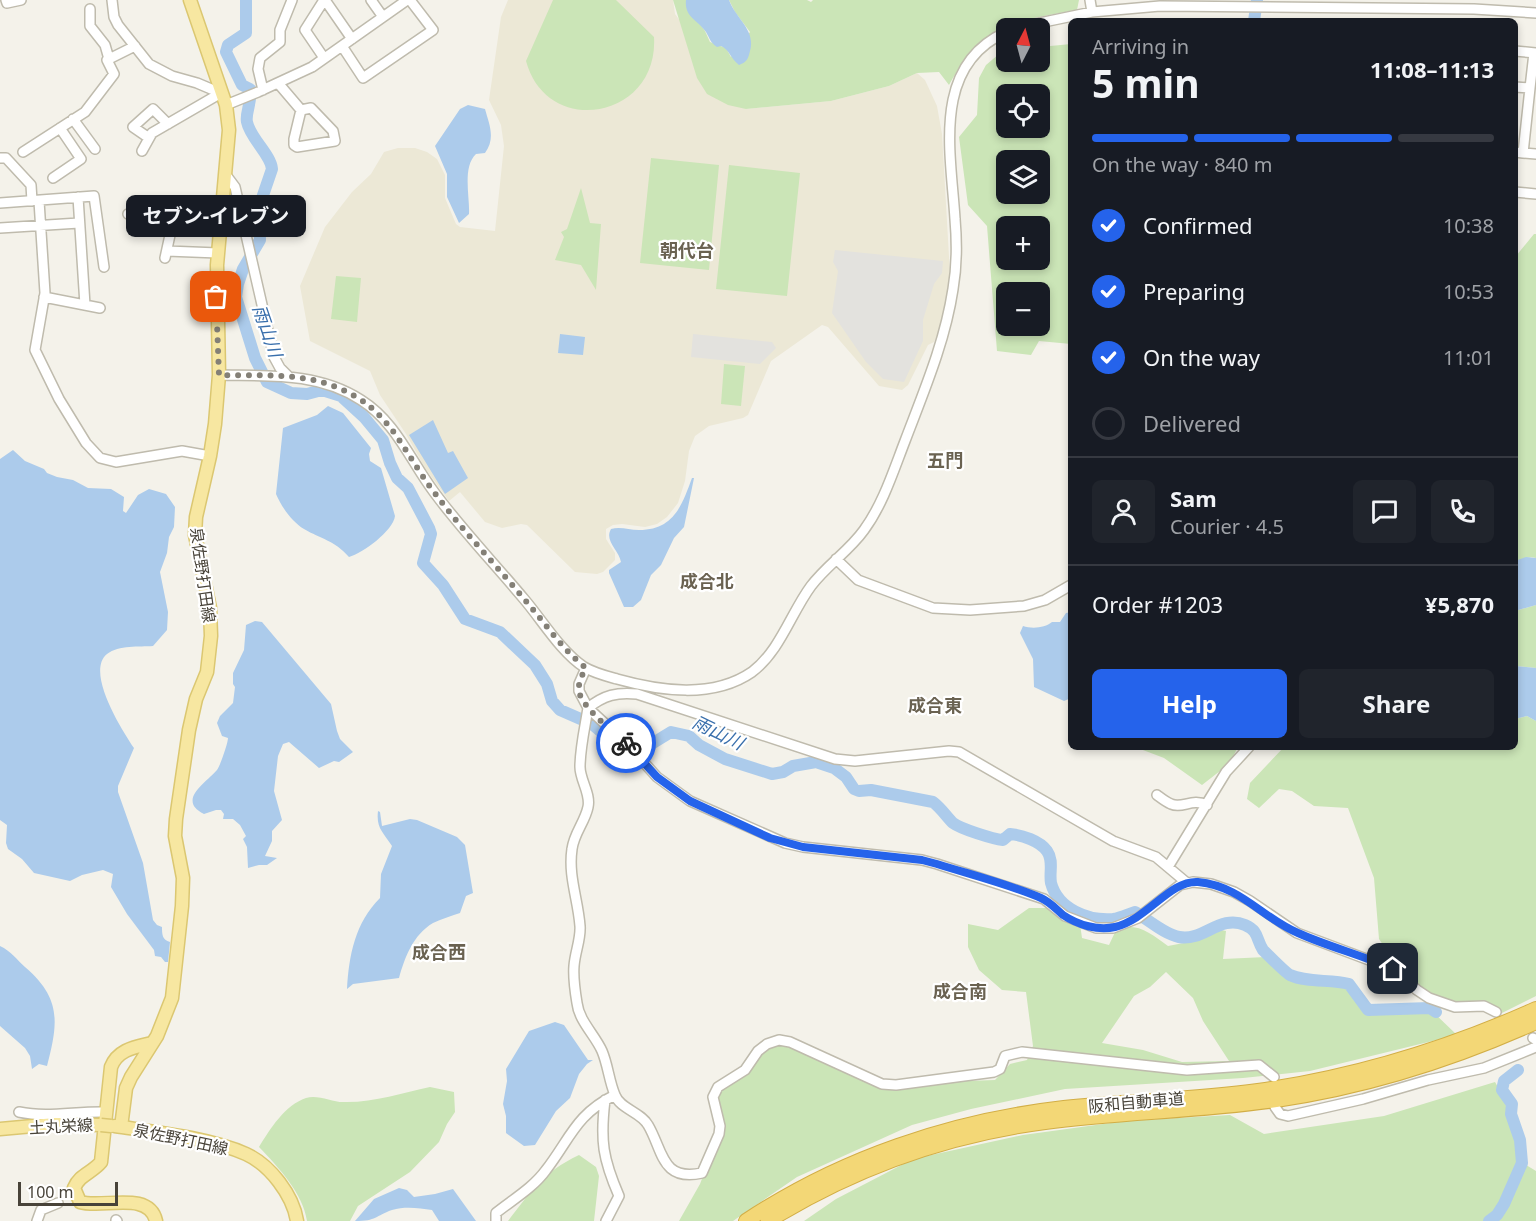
<!DOCTYPE html>
<meta charset="utf-8">
<style>
body{margin:0;font-family:"Noto Sans","Noto Sans JP",sans-serif;background:#20242c;color:#f1f3f6;height:100vh;display:flex;flex-direction:column;font-size:22px;white-space:nowrap}
*{box-sizing:border-box;margin:0}
p{font-size:20px;color:#9ea1a6}
.icon{flex:none;width:33px;height:33px;fill:none;stroke:currentColor;stroke-width:2;stroke-linecap:round;stroke-linejoin:round}
.map{position:relative;flex:1;overflow:hidden}
.side{position:absolute;left:1068px;top:18px;width:450px;height:732px;display:flex;flex-direction:column;background:#171b24;border-radius:9px;box-shadow:0 3px 9px #0003}
.side>*{flex:none}
.needle{width:39px;rotate:6deg}
.tools{position:absolute;left:996px;top:18px;display:grid;gap:12px}
.tools a{display:grid;place-items:center;width:54px;height:54px;border-radius:9px;background:#171b24;box-shadow:0 3px 9px #0003;font-size:30px}
.scale{position:absolute;left:18px;bottom:15px;width:100px;box-sizing:border-box;padding-left:6px;border:3px solid #484339;border-top:0;font-size:16px;line-height:21px;white-space:nowrap;color:#484339;-webkit-text-stroke:4px #fff;paint-order:stroke}
.pin{position:absolute;display:grid;place-items:center;width:51px;height:51px;color:#fff;margin:-26px;border-radius:12px;box-shadow:0 3px 9px #0006}
.courier{position:absolute;display:grid;place-items:center;width:60px;height:60px;margin:-30px;border:4px solid #2563eb;border-radius:50%;background:#fff;color:#222;box-shadow:0 2px 8px #0007}
.bubble{position:absolute;height:42px;border-radius:9px;background:#171b24;box-shadow:0 3px 9px #0003;font-size:20px;font-weight:700;line-height:42px;text-align:center}
.overview em{font-style:normal;font-weight:700}
.overview div{display:flex;flex-direction:column-reverse}
.overview{display:flex;align-items:center;justify-content:space-between;height:102px;padding:0 24px}
h1{font-size:39px;font-weight:700;line-height:45px}
.bar{display:grid;grid-template-columns:repeat(4,1fr);gap:9px 6px;align-content:center;height:72px;padding:0 24px}
.bar i{height:8px;border-radius:4px;background:#363941}
.bar .selected{background:#2563eb}
.bar p{grid-column:span 4}
.line{display:flex;align-items:center;gap:15px;padding:0 24px;border-top:2px solid #363941}
.line div{flex:1}
.round{display:grid;place-items:center;flex:none;width:63px;height:63px;border-radius:9px;background:#20242c}
ol{padding:0 24px;list-style:none}
li{display:flex;align-items:center;gap:18px;height:66px}
li p{margin-inline-start:auto}
li .icon{padding:6px;border-radius:50%;background:#2563eb;color:#fff;stroke-width:4}
li:last-child{color:#9ea1a6}
li i{width:33px;height:33px;border:3px solid #363941;border-radius:50%}
.cta{display:flex;gap:12px;margin-top:auto;padding:12px 24px}
.cta a{flex:1;height:69px;border-radius:9px;background:#2563eb;color:#fff;font-size:24px;font-weight:700;line-height:69px;text-align:center}
.cta a+a{background:#20242c;color:#f1f3f6}
.map>svg:first-child{display:block}
.education{fill:#ece8d6}
.green{fill:#cbe5b7;fill-rule:evenodd}
.parking{fill:#e3e2de}
.water{fill:#accbeb}
.lines{fill:none;stroke-linecap:round;stroke-linejoin:round}
.river{stroke:#accbeb;stroke-width:12}
.minor-casing{stroke:#bfbbad;stroke-width:12}
.major-casing{stroke:#dbc771;stroke-width:15}
.highway-casing{stroke:#d2ae46;stroke-width:16}
.minor{stroke:#fff;stroke-width:9}
.major{stroke:#f7e7a1;stroke-width:12}
.highway{stroke:#f3d776;stroke-width:14}
.major-bridge-casing{stroke:#dbc771;stroke-width:15;stroke-linecap:butt}
.major-bridge{stroke:#f7e7a1;stroke-width:12}
.done{stroke:#848077;stroke-width:6;stroke-dasharray:0 10.8}
.route{stroke:#2563eb;stroke-width:8}
.labels{text-anchor:middle;stroke-width:4.5;stroke-linejoin:round;paint-order:stroke}
.street-label{font-size:16px;fill:#484339;stroke:#fff}
.neighbourhood-label{font-size:18px;font-weight:bold;fill:#6a6251;stroke:#fff}
.water-label{font-size:18px;font-style:italic;fill:#396fac;stroke:#fff}
</style>
<div class="map">
<svg width="1536" height="1221" viewBox="0 0 1536 1221">
<rect width="100%" height="100%" fill="#f4f2ea"/>
<path class="education" d="M508,0H673L675,14L746,109L831,101L889,86L917,73L925,80L937,106L942,134L950,274L943,324L934,342L928,345L908,385L902,390L879,386L828,327L822,325L771,361L748,415L743,418L709,426L695,436L689,451L685,481L678,503L667,517L657,524L645,527L622,524L613,525L606,529V539L615,553V560L603,572L597,574L575,572L527,525L521,524L502,528L485,522L460,492L449,501L425,468L406,434L380,395L370,371L310,341L300,286L325,227L352,192L371,174L384,152L398,148H415L427,152L437,159L445,175V198L456,224L460,227L495,231L504,146L501,125L489,100L501,17Z"/>
<path class="green" d="M553,0H616L654,37C659,119 547,139 526,61Z
M673,0H686V5L705,31L710,42L726,48L731,57L750,32L735,12L729,0H807L811,2L813,0H1079L1077,10C1015,21 982,24 949,85L939,72L917,73L889,86L831,101L746,109L728,105L707,94L697,78Z
M1071,44V344L1039,341L1031,355L997,351L987,226L968,205L959,137L977,115L979,78L986,65L999,54L1006,57V62H1040V47ZM1006,94H1040V128H1006ZM1006,160H1040V194H1006ZM1006,226H1040V260H1006ZM1006,292H1040V326H1006Z
M651,158L719,165L709,270L640,263Z
M729,165L800,173L787,296L716,289Z
M581,188L590,223L601,224L596,290L581,265L555,260L564,237L561,232L567,229Z
M1515,231L1516,256L1534,234H1536V558C1528,555 1522,561 1515,561Z
M336,276L361,278L357,322L331,319Z
M724,364L745,366L741,406L721,404Z
M1536,605V668L1515,666V611Z
M1527,716L1536,721V996L1502,1013L1484,1002H1464L1441,999L1419,987L1396,964L1379,939L1374,878L1348,808L1314,806L1292,791L1279,789L1259,808L1247,799L1250,783L1284,747H1515V719Z
M1135,747H1238L1229,764L1202,785L1164,758Z
M1029,908H1047L1080,924L1082,938L1109,945L1117,928C1140,923 1151,934 1168,946L1194,941L1217,929L1226,931L1223,959L1266,957L1289,977L1347,987L1368,1013L1432,1011L1457,1035L1310,1071L1243,1078L1065,1089L971,1109L912,1125L797,1177L733,1221H679L700,1184L719,1134L713,1097L745,1070L758,1051L779,1040L882,1084L995,1080L1010,1064L1027,1060L1033,1046L1026,992L1002,990L979,970L968,947V924L998,930ZM1166,972L1193,998L1203,1021L1229,1061L1182,1062L1143,1050L1102,1043L1134,996L1150,987Z
M1495,1082L1507,1103L1517,1141L1518,1160L1536,1171V1221H804L836,1199L913,1159L1023,1135L1125,1121L1230,1115L1264,1134L1384,1116Z
M430,1087L454,1092L455,1112L447,1124L439,1142L410,1172L358,1206L350,1221H307C303,1193 278,1167 259,1147C270,1129 285,1105 306,1098C317,1094 332,1102 343,1102C372,1103 402,1093 430,1087Z
M579,1155L596,1167L599,1176L594,1221H508C532,1190 542,1173 579,1155Z"/>
<path class="parking" d="M835,250L943,261L942,273L934,284L923,320V341L904,382L883,379L866,362L832,313L838,271L833,262Z
M693,334L772,342L776,348L760,364L691,357Z"/>
<path class="water" d="M686,0H729C736,19 756,30 750,51C748,59 747,62 739,65C731,59 729,49 721,46L717,47C710,42 710,39 706,32C698,20 684,17 686,0Z
M468,105L485,109C489,124 496,138 485,153L476,154C462,167 470,197 469,214L459,223L447,197V174L435,146L460,109Z
M560,334L585,337L583,355L558,353Z
M328,406L343,413L371,448L369,454L370,461L381,468L395,516C393,531 363,553 349,557C334,540 321,539 304,529C292,522 281,506 276,494L283,428L317,415Z
M433,420L448,453L453,451L468,478L445,494L409,435Z
M13,450L25,461L44,469L47,473L57,477L73,480L88,488L111,489L124,497L123,511L126,513L138,495L149,489L166,494L175,507L174,527L169,537L167,553L160,572L168,612L167,630L153,646C139,647 119,645 107,654C85,672 122,730 134,748L118,786V792L143,863L153,920L157,925L162,927C162,934 162,940 170,942L168,962H165L161,957L155,956L154,950L127,914L111,887L113,874L103,870L82,875L70,881L34,873L22,859L8,849L6,843L7,825L0,820V459Z
M692,478H694L684,527L674,538L661,565L651,575L641,600L633,607H624L609,573V570L621,562C619,550 604,541 611,529C620,526 629,530 639,530C674,530 682,505 692,478Z
M1526,557L1536,558V605L1515,611V561Z
M1071,612V698L1064,701L1034,687L1033,659L1020,633L1023,626C1032,629 1045,628 1052,622H1060L1066,613Z
M255,621L262,622L331,704L337,731L340,739L353,752L339,762L334,761L319,768L289,742L283,744L278,756L274,791L282,820L272,831V841L265,856L277,858L267,865H259L248,868L247,847L243,839L246,836L240,825L233,819H223L224,814L221,810H216L204,814C176,800 207,782 217,770C220,766 228,743 228,738L222,736L217,723L220,716L233,703L235,687L233,684V673L244,650L246,625Z
M1515,666L1536,668V721L1527,716L1515,719Z
M378,811L380,812L382,826L410,819L417,820L457,837L465,845L473,893L466,896L460,913C451,916 441,919 433,923C413,935 405,957 399,978L353,984L347,989C349,955 355,923 380,898L381,874L392,846C383,832 376,828 378,811Z
M0,946C11,951 17,960 25,967C62,999 58,1023 47,1066L39,1064L32,1069L30,1056L25,1048L0,1026Z
M555,1022L564,1025L588,1060H593L587,1064L579,1074L570,1098L556,1111L535,1145L524,1146L506,1133V1116L503,1104L507,1081L506,1069L529,1031Z
M399,1188L407,1190L414,1197L435,1194L453,1189L476,1221H439L432,1210C419,1208 405,1206 392,1210C375,1216 377,1221 355,1221L374,1199Z"/>
<g class="lines">
<path class="river" d="M246,0V33L228,45L226,52L242,85L250,89C252,103 245,113 247,122C250,138 271,155 272,169L259,207L260,240L243,269L238,284L236,297L255,358L267,382L291,393L307,394L322,390L341,396L364,417L383,440L390,463L397,478L408,488L429,528L431,534L423,563L443,585L465,619L500,632L535,665L547,684L552,701L560,710L592,724L626,753L640,751L671,732L689,736L699,745L725,759L772,774L783,772L793,766L816,762L834,768L846,777L854,789L859,791L871,790L933,802C941,808 946,816 953,823C961,829 993,839 1003,840L1010,834C1022,835 1040,841 1047,851C1054,861 1049,872 1051,883C1058,909 1088,921 1113,919C1121,918 1128,914 1135,912C1149,920 1164,934 1179,937C1203,942 1220,914 1245,925C1259,931 1256,939 1263,950C1266,953 1286,973 1290,975C1307,983 1331,979 1349,984L1368,1010L1430,1008L1436,1012
M1254,21L1257,0
M1489,1221L1497,1215L1504,1204L1522,1163L1520,1140L1511,1114L1512,1104L1502,1090L1504,1081L1518,1070"/>
<defs>
<path id="minor" d="M6,0L7,3L21,0
M112,0L114,17L118,25L149,64L172,76L197,83L223,94
M325,0L352,39
M371,0L383,17
M1090,0L1092,12
M90,9V26L105,45L109,59
M1015,28L1092,12L1160,6L1474,9L1536,13
M342,46L363,78L433,30L410,0
M1515,51L1536,53
M324,58L305,30L324,0
M278,83L301,110L294,139V145L297,147L335,141L333,131L311,108L301,110
M1515,87L1530,88L1534,53
M263,90L258,69L260,58L280,42V30L292,0
M226,105L258,92L312,67L407,0
M73,119L95,149
M149,138L133,127L153,109L168,124
M142,151L152,133L221,93
M23,152L85,112L114,74L107,60L135,46
M1515,152L1523,153L1530,88
M1523,153L1536,154
M0,158H6L31,185L32,201
M226,175L235,187L274,357L280,368L288,376
M53,178L81,159L60,128
M1515,192L1536,194
M78,197L85,305
M39,201L45,293L35,350L59,399L86,443L100,458L116,462L182,451L210,456
M0,203L94,196L104,267
M128,214H154L219,233
M0,228L79,223
M167,251L218,253
M165,258L170,235
M44,297L100,308
M219,375C268,376 318,372 361,400C396,422 410,460 434,492C462,530 494,563 524,599C542,620 561,652 584,667C594,673 606,676 617,679C660,691 713,699 752,672C780,651 791,613 811,586C827,565 849,551 864,530C883,504 893,472 905,441C924,391 945,342 953,289C957,266 957,242 955,219C951,153 931,66 1006,32
M836,559L858,580L933,608L970,610L1024,606L1045,600L1071,585
M586,668L579,684V691L588,708L629,746L657,777L690,801L785,843L803,847L922,860L937,864L1044,899L1065,916L1096,928H1113L1138,918L1180,885L1193,882L1211,884L1234,892L1250,901L1297,933L1393,969L1417,990L1429,998L1455,1007L1484,1006L1496,1012
M1157,795C1161,798 1166,802 1171,804C1182,809 1192,798 1207,805
M1168,867L1226,772L1249,747
M1187,883L1156,857L1113,841L959,752L949,751L855,761L835,759L637,694C617,692 604,695 588,708C585,727 580,748 580,767C580,780 591,794 588,807C585,822 574,833 572,849C568,876 578,899 580,926C581,939 575,952 574,966C573,978 575,991 577,1003C579,1021 595,1035 602,1051C608,1065 609,1081 615,1095C620,1109 641,1112 648,1125C663,1150 661,1182 702,1173L719,1134L720,1126L713,1097L718,1087L745,1070L758,1051L767,1044L779,1040L790,1042L882,1084L896,1085L994,1072L1000,1069L1005,1056L1022,1052L1187,1070L1259,1065L1274,1077
M1533,1038L1536,1040
M605,1100C600,1141 603,1159 619,1196L606,1221
M1275,1107L1280,1114L1288,1116L1363,1099L1428,1080L1484,1068L1536,1047
M19,1112C48,1118 76,1111 106,1112
M116,1220L117,1221
M37,1221L41,1210L58,1203
M496,1221V1213C512,1200 533,1188 546,1170C570,1139 576,1114 615,1095"/>
<path id="major" d="M152,1043C136,1047 118,1049 111,1067L101,1162C92,1173 80,1174 74,1188L80,1202C102,1209 149,1190 156,1221
M115,1126C155,1132 210,1138 246,1154C270,1165 293,1195 297,1221
M121,1127L126,1088L131,1077L157,1036L172,998L182,906L183,878L175,836L176,819L189,730L196,699L207,672L211,636L210,608L195,535L196,517L210,456L215,424L219,375L217,265L229,130L226,105L190,0
M0,1129L55,1124L101,1125"/>
<path id="highway" d="M746,1221C841,1158 951,1121 1064,1108C1128,1101 1194,1100 1258,1091C1355,1077 1447,1049 1536,1009
M768,1221C852,1169 947,1135 1045,1122C1121,1112 1199,1111 1276,1100C1365,1087 1454,1059 1536,1022"/>
</defs>
<use href="#minor" class="minor-casing"/>
<use href="#major" class="major-casing"/>
<use href="#highway" class="highway-casing"/>
<use href="#minor" class="minor"/>
<use href="#major" class="major"/>
<use href="#highway" class="highway"/>
<defs>
<path id="major-bridge" d="M101,1125L111,1126"/>
</defs>
<use href="#major-bridge" class="major-bridge-casing"/>
<use href="#major-bridge" class="major-bridge"/>
</g>
<g class="lines">
<path class="done" d="M216,297L219,375C258,376 299,372 336,387C390,408 402,450 434,492C462,530 495,564 525,600C545,623 562,649 586,668C582,675 578,682 579,691C581,707 614,732 626,743"/>
<path class="route" d="M626,743L657,777L690,801L770,838L803,847L922,860L937,864C972,875 1008,884 1041,898C1050,902 1056,909 1063,915C1078,925 1098,931 1115,927C1148,919 1170,880 1198,882C1241,886 1262,918 1298,933C1329,947 1362,955 1393,969"/>
</g>
<g class="labels">
<g class="street-label">
<text transform="translate(203 575) rotate(82)" y="6">泉佐野打田線</text>
<text transform="translate(1136 1102) rotate(-5)" y="6">阪和自動車道</text>
<text transform="translate(61 1126) rotate(-3)" y="6">土丸栄線</text>
<text transform="translate(181 1139) rotate(12)" y="6">泉佐野打田線</text>
</g>
<g class="neighbourhood-label">
<text x="687" y="257">朝代台</text>
<text x="945" y="467">五門</text>
<text x="707" y="588">成合北</text>
<text x="935" y="712">成合東</text>
<text x="439" y="959">成合西</text>
<text x="960" y="998">成合南</text>
</g>
<g class="water-label">
<text transform="translate(267 331) rotate(71)" y="6">雨山川</text>
<text transform="translate(718 733) rotate(26)" y="6">雨山川</text>
</g>
</g>
</svg>
<div class="tools">
<a><svg class="needle" viewBox="-14 -14 28 28"><path d="M0-13l5 13h-10z" fill="#e53935"/><path d="M0 13l5-13h-10z" fill="#9ea1a6"/></svg></a>
<a><svg class="icon" aria-label="locate" viewBox="0 0 24 24"><circle cx="12" cy="12" r="6"/><path d="M12 2v4M12 18v4M2 12h4M18 12h4"/></svg></a>
<a><svg class="icon" aria-label="layers" viewBox="0 0 24 24"><path d="M12 4l9 5-9 5-9-5zM3 14l9 5 9-5"/></svg></a>
<a>+</a>
<a>−</a>
</div>
<div class="scale">100 m</div>
<div class="pin" style="left:216px;top:297px;background:#ea580c"><svg class="icon" aria-label="bag" viewBox="0 0 24 24"><path d="M5 8h14l-1 12H6zM9 8a3 3 0 0 1 6 0"/></svg></div>
<div class="pin" style="left:1393px;top:969px;background:#1f2937"><svg class="icon" aria-label="home" viewBox="0 0 24 24"><path d="M3 11l9-7 9 7M6 9v11h12V9"/></svg></div>
<div class="courier" style="left:626px;top:743px"><svg class="icon" aria-label="bike" viewBox="0 0 24 24"><circle cx="6" cy="16" r="4"/><circle cx="18" cy="16" r="4"/><path d="M6 16l4-8h5l3 8M10 8l3 8H6M13 5h3"/></svg></div>
<div class="bubble" style="left:126px;top:195px;width:180px">セブン-イレブン</div>
<section class="side">
<div class="overview"><div><h1>5 min</h1><p>Arriving in</p></div><em>11:08–11:13</em></div>
<div class="bar"><i class="selected"></i><i class="selected"></i><i class="selected"></i><i></i><p>On the way · 840 m</p></div>
<ol>
<li><svg class="icon" aria-label="check" viewBox="0 0 24 24"><path d="M5 12l5 5 9-10"/></svg>Confirmed<p>10:38</p></li>
<li><svg class="icon" aria-label="check" viewBox="0 0 24 24"><path d="M5 12l5 5 9-10"/></svg>Preparing<p>10:53</p></li>
<li><svg class="icon" aria-label="check" viewBox="0 0 24 24"><path d="M5 12l5 5 9-10"/></svg>On the way<p>11:01</p></li>
<li><i></i>Delivered</li>
</ol>
<div class="line" style="height:108px"><a class="round"><svg class="icon" aria-label="person" viewBox="0 0 24 24"><circle cx="12" cy="8" r="4"/><path d="M4 21q1-7 8-7t8 7"/></svg></a><div><b>Sam</b><p>Courier · 4.5</p></div><a class="round"><svg class="icon" aria-label="chat" viewBox="0 0 24 24"><path d="M4 5h16v11H9l-5 4z"/></svg></a><a class="round"><svg class="icon" aria-label="phone" viewBox="0 0 24 24"><path d="M5 4h4l2 5-3 2q2 4 5 5l2-3 5 2v4C11 20 4 13 5 4z"/></svg></a></div>
<div class="line" style="height:78px"><div>Order #1203</div><b>¥5,870</b></div>
<div class="cta"><a>Help</a><a>Share</a></div>
</section>
</div>
